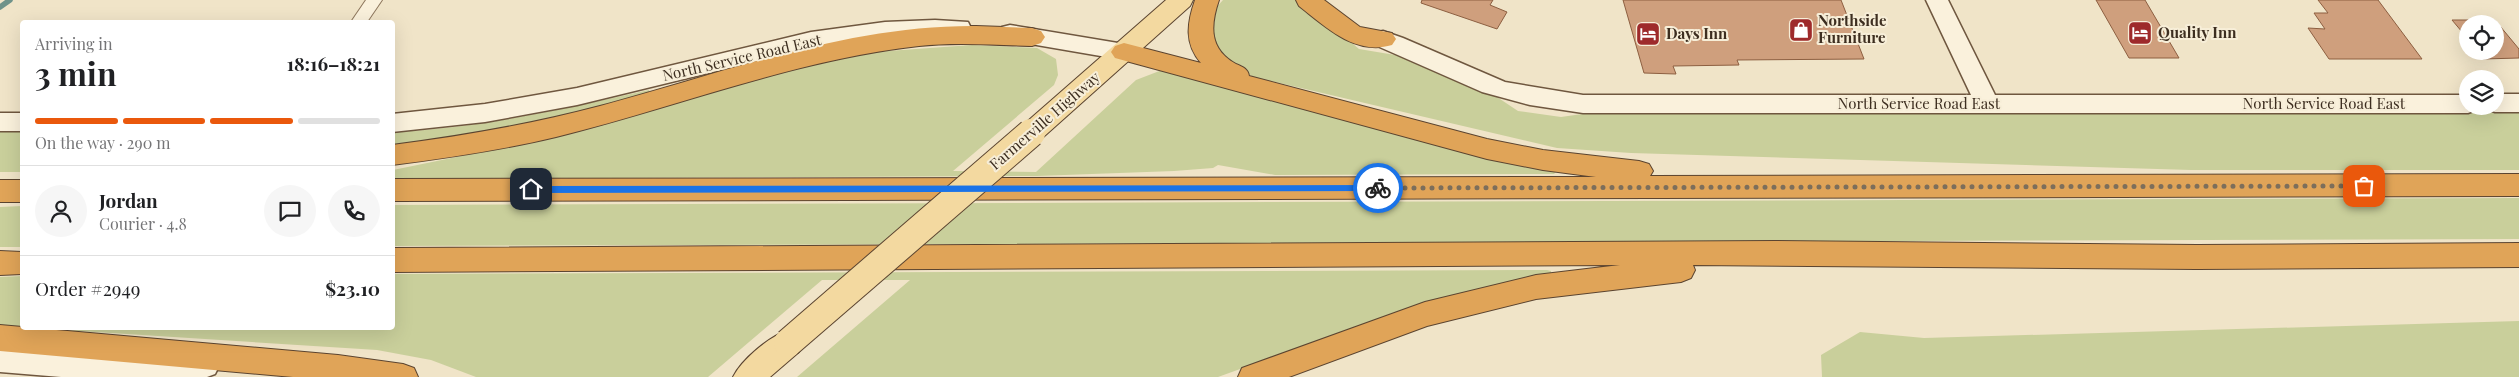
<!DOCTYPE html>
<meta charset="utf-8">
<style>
body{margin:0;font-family:"Playfair Display",serif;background:#f6f6f6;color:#202124;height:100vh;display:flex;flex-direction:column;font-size:19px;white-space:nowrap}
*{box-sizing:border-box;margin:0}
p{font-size:16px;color:#757577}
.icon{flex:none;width:28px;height:28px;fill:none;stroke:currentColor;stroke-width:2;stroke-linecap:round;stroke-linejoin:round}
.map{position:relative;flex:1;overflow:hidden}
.details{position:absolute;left:20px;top:20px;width:375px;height:310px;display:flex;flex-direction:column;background:#fff;border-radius:5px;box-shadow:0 5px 20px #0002}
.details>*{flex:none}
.controls{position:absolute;left:2459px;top:15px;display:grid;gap:10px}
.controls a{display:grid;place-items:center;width:45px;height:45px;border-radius:50%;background:#fff;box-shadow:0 5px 20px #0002;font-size:25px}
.pin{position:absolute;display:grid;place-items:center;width:42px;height:42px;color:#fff;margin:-21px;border-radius:10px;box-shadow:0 2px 8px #0006}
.courier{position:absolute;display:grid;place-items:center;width:50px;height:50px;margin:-25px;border:4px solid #1a73e8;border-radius:50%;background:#fff;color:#222;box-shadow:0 1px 6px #0007}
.headline em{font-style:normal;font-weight:700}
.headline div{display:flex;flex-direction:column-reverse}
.headline{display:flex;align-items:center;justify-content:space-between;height:85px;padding:0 15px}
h1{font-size:32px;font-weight:700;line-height:38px}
.bar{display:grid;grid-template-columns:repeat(4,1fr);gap:8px 5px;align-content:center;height:60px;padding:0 15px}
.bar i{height:6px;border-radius:4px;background:#e0e0e0}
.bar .active{background:#ea580c}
.bar p{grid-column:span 4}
.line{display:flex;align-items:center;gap:12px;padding:0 15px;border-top:1px solid #e0e0e0}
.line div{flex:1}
.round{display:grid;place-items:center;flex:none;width:52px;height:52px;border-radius:26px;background:#f6f6f6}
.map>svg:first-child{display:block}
.green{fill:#c9cf9b}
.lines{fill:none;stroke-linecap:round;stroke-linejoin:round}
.stream{stroke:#6f938a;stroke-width:5.5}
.building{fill:#cf9f7d;stroke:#8d5f41}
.street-casing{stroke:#8d765c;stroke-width:2}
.secondary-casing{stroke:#6f573f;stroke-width:3}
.primary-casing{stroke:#5b4430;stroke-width:2}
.highway-casing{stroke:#5b4430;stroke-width:2}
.street{fill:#faf1dc;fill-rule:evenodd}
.secondary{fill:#faf1dc;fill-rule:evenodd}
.primary{fill:#f3d9a0;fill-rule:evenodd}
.highway{fill:#e0a458;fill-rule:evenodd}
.primary-bridge-casing{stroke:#5b4430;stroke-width:30;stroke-linecap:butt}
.primary-bridge{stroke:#f3d9a0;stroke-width:28}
.route{fill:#1a73e8}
.done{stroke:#7c6e5b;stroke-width:5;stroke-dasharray:0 9}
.labels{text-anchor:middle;stroke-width:4;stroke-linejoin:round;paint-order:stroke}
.poi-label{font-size:15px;font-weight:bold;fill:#3d2e20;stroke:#f7eed8;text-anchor:start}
.street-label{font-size:15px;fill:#3d2e20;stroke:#f7eed8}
</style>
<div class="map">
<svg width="2519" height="377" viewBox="0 0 2519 377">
<rect width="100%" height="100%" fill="#f0e4c8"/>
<path class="green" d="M1223,0H1301L1359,49L1401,56L1491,93L1518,111L1561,117L1596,112L2519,111V170H2191L1631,153L1557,148L1271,81L1269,85L1221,60L1209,31L1213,11Z
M972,45L1037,48L1056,59L1058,75L1054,85L953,171L1036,172L1136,80L1162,70L1556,172L1554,174L1275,175L1218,165L1213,168L1174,171L1037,176L393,179V170L520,144L816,62L874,52Z
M649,90L650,93L526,127L393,153L392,132C480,128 564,109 649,90Z
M0,132H22V172H0Z
M2519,198V239L393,246L392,205Z
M22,206V247H0V207Z
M1547,270L1551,271V274L1396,313L1218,377H797L910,280H822L708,377H476L431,360L377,350L32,328H392L393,274Z
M22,276V327L0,325V277Z
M2519,321V377H1822L1821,355L1860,332L1924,338Z"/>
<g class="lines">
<path class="stream" d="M0,7L10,0"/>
</g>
<path class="building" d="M1422,0H1493L1490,5L1507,12L1497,29L1421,3Z
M1623,0H1841L1864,59L1737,60L1739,65L1673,66L1676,74L1644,73Z
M2096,0H2145L2179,58H2129Z
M2318,0H2378L2422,59H2329L2308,28L2325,29L2314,13H2328Z
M2452,20H2495L2519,49V58L2483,59L2477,51H2495V24H2468V39Z"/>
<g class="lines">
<defs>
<path id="street" d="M366,0H382L367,22H351Z"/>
<path id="secondary" d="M1926,0H1948L1995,95H2468V106H2479L2476,110L2468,113H1583L1530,105L1482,92L1375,45L1372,39L1375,33L1383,31L1403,38L1505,82L1583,95H1971Z
M935,20L968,22L971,28L968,34L960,36L885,38L811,48L577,105L485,122L392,132V114L485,104L577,88L811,32L885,22Z
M1010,25L1124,44L1132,46L1135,52L1132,58L1124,60L1002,39L999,33L1002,27Z
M2495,94H2519V112H2495L2487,109L2485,106H2495Z
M0,113H22V131H0Z
M0,348L95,356L205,354L215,358L219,366L215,374L207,377H61L0,372Z"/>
<path id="primary" d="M1166,0H1193L1190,6L1040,140L1031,143L1022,140L1018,133L1022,126Z
M788,330L799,334L803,343L799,352L770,377H733C742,359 769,337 788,330Z"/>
<path id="highway" d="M1195,0H1219C1210,26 1209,49 1236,64C1243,67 1248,69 1249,76L1487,139L1543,150L1639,161L1649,164L1653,171L1650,176L2519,174V196L392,201V179L1596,177L1543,170L1487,159L1115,58L1111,52L1115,46L1124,43L1201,63C1184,44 1187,23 1195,0Z
M1296,0H1324L1360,27L1392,33L1396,39L1392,45C1355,56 1326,27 1299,6Z
M976,26L1032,28L1041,31L1045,37L1041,43L1032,46C994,45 956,42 919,46C794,60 677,107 556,137C502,150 447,158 392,165V145C463,136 532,124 600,106C723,73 847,25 976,26Z
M0,180H22V202H0Z
M1774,241L2197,245L2519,243V267L2197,269L1693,265L1695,270L1691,278L1681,282L1536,299L1427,326L1289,377H1238L1242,368L1425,302L1536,275L1620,265L392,272V248Z
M0,251L22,252V274L0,275Z
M0,325L338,355L403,364L414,368L418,377H293L0,351Z"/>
</defs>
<use href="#street" class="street-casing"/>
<use href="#secondary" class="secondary-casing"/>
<use href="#primary" class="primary-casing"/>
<use href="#highway" class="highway-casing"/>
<use href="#street" class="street"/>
<use href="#secondary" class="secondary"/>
<use href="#primary" class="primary"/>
<use href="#highway" class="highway"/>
<defs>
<path id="primary-bridge" d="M788,343L1031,133"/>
</defs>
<use href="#primary-bridge" class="primary-bridge-casing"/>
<use href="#primary-bridge" class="primary-bridge"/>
</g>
<path class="route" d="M1378,185L1382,188L1378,191L531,193L527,189L531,186Z"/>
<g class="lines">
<path class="done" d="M1378,188L2364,186"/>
</g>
<defs>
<symbol id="shop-square" viewBox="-11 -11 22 22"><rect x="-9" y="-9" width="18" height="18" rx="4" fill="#9e2a2b" stroke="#f7eed8"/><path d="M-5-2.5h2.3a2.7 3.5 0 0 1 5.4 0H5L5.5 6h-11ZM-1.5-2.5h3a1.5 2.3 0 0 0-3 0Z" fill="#fff"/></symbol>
<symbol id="hotel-square" viewBox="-11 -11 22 22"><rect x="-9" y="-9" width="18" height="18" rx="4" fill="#9e2a2b" stroke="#f7eed8"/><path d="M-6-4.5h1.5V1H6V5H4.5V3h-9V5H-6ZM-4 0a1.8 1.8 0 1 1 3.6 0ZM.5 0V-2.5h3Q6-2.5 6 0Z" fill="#fff"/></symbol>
</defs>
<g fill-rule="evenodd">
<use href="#shop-square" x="1787" y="16" width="28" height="28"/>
<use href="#hotel-square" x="2126" y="19" width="28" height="28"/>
<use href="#hotel-square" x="1634" y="20" width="28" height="28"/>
</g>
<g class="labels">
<g class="poi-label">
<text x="1818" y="26">Northside<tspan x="1818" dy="17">Furniture</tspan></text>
<text x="2158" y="38">Quality Inn</text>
<text x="1666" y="39">Days Inn</text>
</g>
<g class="street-label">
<text transform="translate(742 58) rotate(-13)" y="5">North Service Road East</text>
<text x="1919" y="109">North Service Road East</text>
<text x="2324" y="109">North Service Road East</text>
<text transform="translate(1045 121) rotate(-41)" y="5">Farmerville Highway</text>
</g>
</g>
</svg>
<div class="controls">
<a><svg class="icon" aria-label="locate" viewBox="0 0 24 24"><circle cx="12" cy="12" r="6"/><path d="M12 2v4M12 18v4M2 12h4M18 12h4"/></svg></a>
<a><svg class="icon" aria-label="layers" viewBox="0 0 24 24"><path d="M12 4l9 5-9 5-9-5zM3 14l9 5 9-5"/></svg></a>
</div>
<div class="pin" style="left:2364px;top:186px;background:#ea580c"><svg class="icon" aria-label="bag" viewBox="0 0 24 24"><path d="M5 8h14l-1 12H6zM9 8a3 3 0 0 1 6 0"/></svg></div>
<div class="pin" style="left:531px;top:189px;background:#1f2937"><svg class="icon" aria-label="home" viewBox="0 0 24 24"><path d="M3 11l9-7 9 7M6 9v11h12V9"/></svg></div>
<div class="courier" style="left:1378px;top:188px"><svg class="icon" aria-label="bike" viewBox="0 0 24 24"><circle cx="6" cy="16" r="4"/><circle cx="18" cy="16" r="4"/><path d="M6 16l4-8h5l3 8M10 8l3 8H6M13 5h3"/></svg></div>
<section class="details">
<div class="headline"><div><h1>3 min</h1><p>Arriving in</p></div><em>18:16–18:21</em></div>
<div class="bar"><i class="active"></i><i class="active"></i><i class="active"></i><i></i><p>On the way · 290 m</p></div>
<div class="line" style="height:90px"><a class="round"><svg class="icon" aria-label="person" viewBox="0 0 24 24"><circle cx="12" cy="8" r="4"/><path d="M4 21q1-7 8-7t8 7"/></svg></a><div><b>Jordan</b><p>Courier · 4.8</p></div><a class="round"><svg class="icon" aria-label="chat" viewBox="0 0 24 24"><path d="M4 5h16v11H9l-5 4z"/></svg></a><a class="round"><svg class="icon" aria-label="phone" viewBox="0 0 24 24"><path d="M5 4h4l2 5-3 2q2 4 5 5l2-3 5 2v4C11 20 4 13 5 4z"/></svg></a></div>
<div class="line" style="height:65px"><div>Order #2949</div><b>$23.10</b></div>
</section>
</div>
